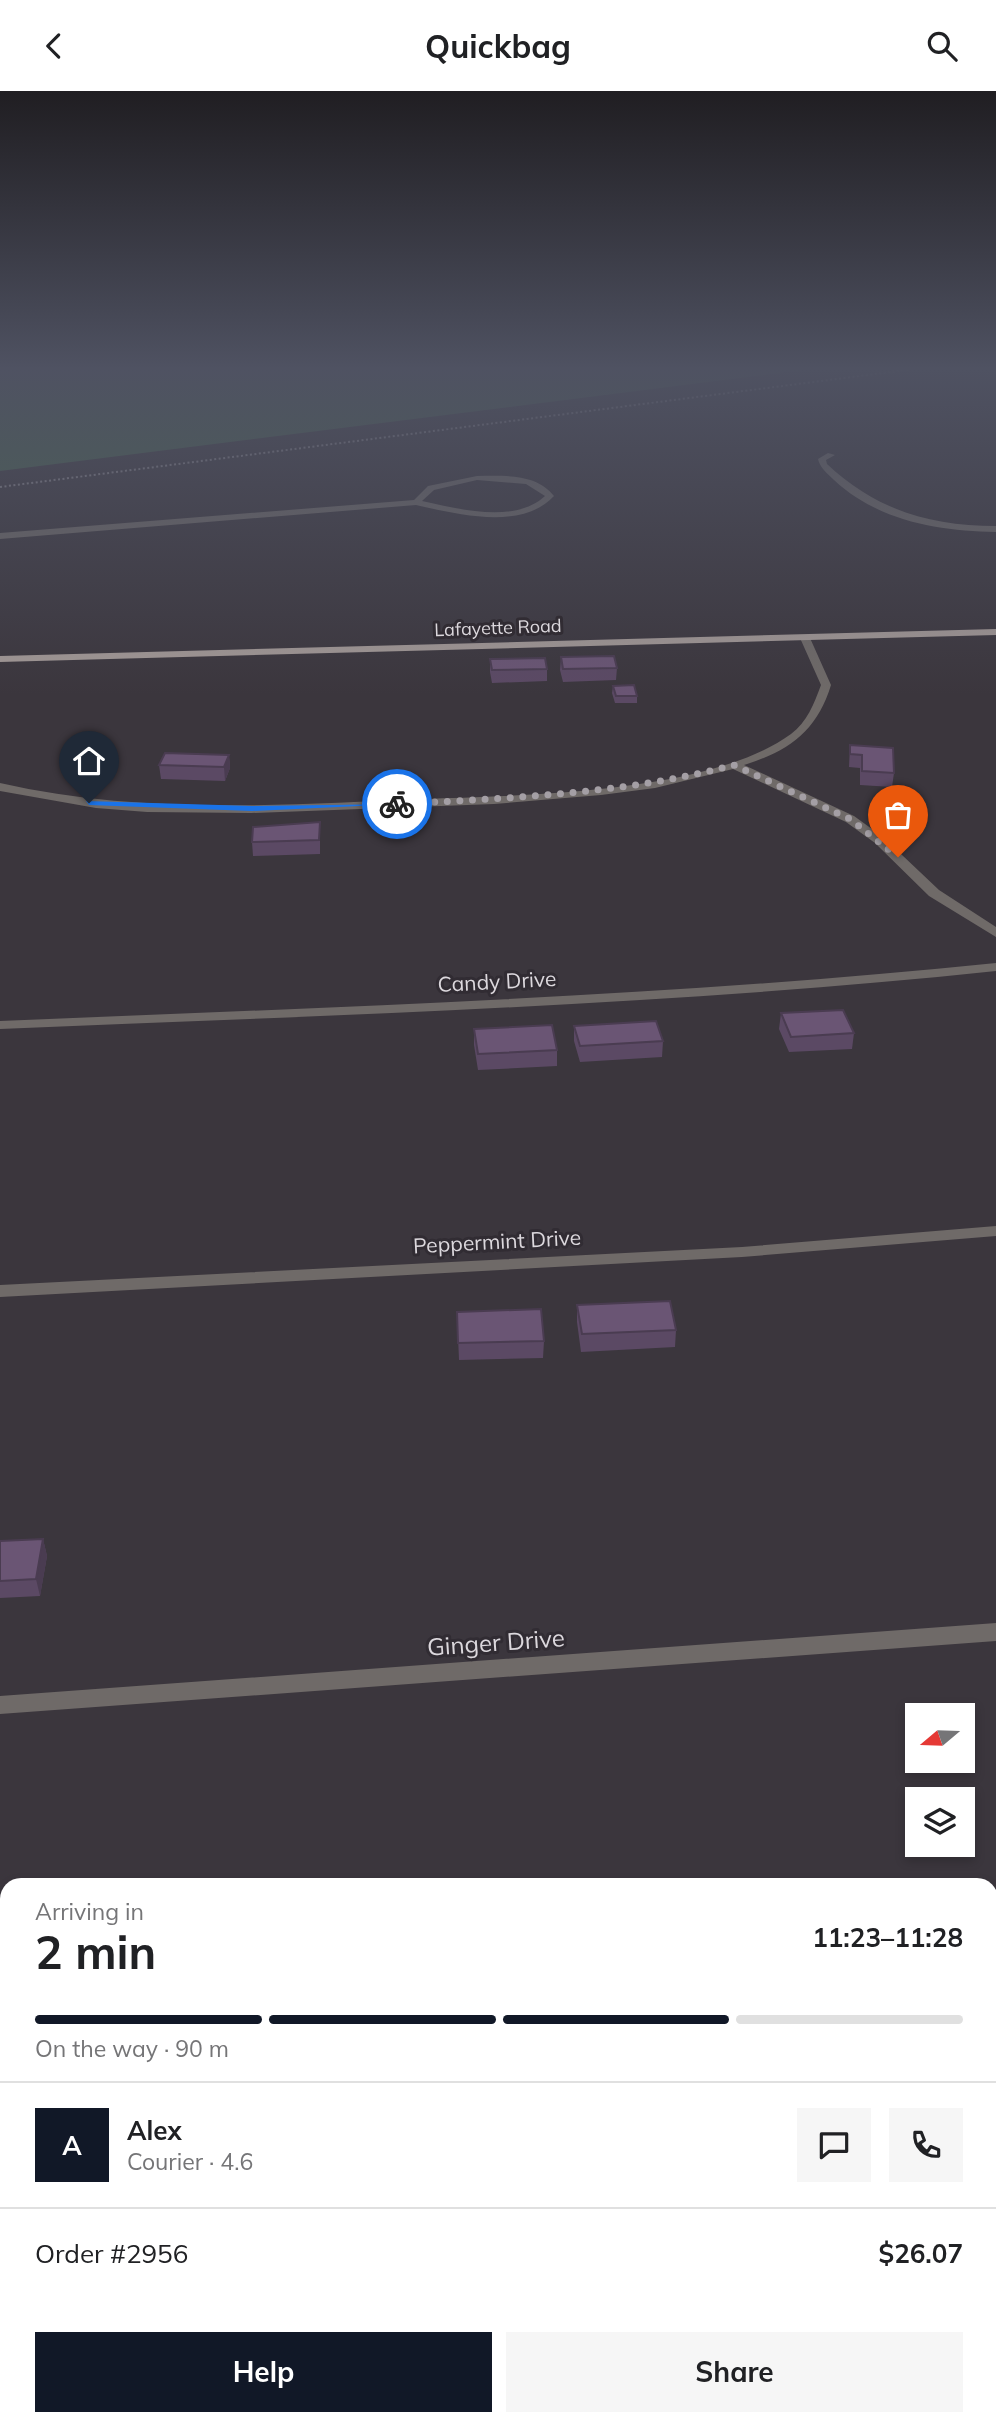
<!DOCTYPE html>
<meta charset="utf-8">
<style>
body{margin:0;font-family:Mulish,sans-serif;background:#f6f6f6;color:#202124;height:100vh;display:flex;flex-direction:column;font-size:26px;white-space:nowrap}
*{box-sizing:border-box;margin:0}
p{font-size:23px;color:#757577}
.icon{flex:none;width:38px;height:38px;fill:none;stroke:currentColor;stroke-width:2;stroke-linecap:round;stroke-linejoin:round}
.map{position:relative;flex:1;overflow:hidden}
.details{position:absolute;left:0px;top:1787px;width:998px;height:548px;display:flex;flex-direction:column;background:#fff;border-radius:21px 21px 0 0;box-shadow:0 4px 10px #0003}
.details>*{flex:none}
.needle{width:46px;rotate:251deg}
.buttons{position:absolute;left:905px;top:1612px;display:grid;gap:14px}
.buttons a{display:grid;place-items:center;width:70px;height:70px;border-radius:0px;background:#fff;box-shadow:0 4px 10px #0003;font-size:35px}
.pin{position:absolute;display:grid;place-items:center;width:60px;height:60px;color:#fff;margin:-72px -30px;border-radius:50% 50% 50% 0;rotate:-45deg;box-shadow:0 0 7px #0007}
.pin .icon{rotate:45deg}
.courier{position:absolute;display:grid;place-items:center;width:70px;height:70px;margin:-35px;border:5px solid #1a73e8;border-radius:50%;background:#fff;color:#222;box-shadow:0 2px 9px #0007}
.headline em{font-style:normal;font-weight:700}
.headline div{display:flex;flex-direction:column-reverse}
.headline{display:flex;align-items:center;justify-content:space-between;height:119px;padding:0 35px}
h1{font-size:46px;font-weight:700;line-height:52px}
.bar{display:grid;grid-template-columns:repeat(4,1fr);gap:10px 7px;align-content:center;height:84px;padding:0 35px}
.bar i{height:9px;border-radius:5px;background:#e0e0e0}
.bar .selected{background:#111827}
.bar p{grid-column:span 4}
.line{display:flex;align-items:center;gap:18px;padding:0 35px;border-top:2px solid #e0e0e0}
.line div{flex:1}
.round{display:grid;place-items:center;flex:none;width:74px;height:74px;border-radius:0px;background:#f6f6f6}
.primary-button{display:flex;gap:14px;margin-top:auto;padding:14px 35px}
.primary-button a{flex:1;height:80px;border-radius:0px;background:#111827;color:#fff;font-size:28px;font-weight:700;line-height:80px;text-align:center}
.primary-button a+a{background:#f6f6f6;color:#202124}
header{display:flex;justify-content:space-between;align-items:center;height:91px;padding:0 35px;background:#fff;font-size:32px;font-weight:700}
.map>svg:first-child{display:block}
.green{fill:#47664e}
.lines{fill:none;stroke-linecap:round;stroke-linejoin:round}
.path{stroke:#918d93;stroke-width:2;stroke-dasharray:2 2.5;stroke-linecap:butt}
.minor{fill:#6f6a68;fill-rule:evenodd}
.major{fill:#a49a97;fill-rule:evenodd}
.wall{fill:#5b4964}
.shaded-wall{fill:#4a3c51}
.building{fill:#6a5574;stroke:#4a3c51;stroke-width:2}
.route{fill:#1a73e8}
.done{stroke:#a49fa5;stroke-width:7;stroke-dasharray:0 12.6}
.labels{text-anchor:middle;stroke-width:6;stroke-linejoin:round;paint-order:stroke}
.far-street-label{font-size:18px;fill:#dcd8dd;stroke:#312c33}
.street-label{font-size:21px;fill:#dcd8dd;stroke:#312c33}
.near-street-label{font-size:24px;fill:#dcd8dd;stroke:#312c33}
</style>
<header><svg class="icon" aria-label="back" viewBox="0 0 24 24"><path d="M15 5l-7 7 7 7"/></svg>Quickbag<svg class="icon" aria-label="search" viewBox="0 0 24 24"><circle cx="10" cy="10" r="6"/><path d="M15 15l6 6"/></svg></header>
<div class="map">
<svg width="996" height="2333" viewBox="0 0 996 2333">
<rect width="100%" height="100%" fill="#3b363d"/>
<path class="green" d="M0,278H812L0,380Z"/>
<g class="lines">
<path class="path" d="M0,396L914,278"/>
<path class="minor" d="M828,362L835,364L826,369L827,373C876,419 930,435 996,435V441C938,440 878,430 834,389C827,382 820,377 818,368Z
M477,385C504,385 536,382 554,405C522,440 457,423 416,414L0,448V442L414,409L428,395ZM477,389L526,393L545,405C515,433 459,418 422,410L434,399Z
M805,544L810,547L831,594C817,640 789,660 744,674L854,725L883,746L939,799L996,836V846L929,805L875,752L846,731L733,678L655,697L601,704L494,713L251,722L147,721L96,717L0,700V692C140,724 281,714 423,708C524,704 708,703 791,643C807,631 814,613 821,594L800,547Z
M996,872V880C665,915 333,924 0,938V930C333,916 665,906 996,872Z
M996,1135V1145L742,1166L0,1206V1194L742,1156Z
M996,1532V1550L0,1623V1605Z
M996,2227V2257L990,2258V2228Z
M62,2328H145L143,2333H59Z
M541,2328H572L574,2333H542Z"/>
<path class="major" d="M996,538V544L0,571V565Z"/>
</g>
<path class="wall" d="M561,566L617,577L616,589L563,591L560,579Z
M490,568L547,578V590L492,592L490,581Z
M613,595L637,605V612H615L612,602Z
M850,654L894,682L892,696L860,694V677L849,676Z
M229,664L230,677L225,690L161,688L159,674Z
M320,731V763L253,765L252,751Z
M781,922L854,942L852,958L789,961L779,938Z
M574,935L663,950L662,966L580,971L574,950Z
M474,938L557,959V975L478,979L474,954Z
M577,1214L676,1239L675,1256L581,1261L577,1231Z
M457,1221L544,1250L543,1267L459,1269Z
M43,1448L47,1465L40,1505L0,1507V1450Z"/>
<path class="shaded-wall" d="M229,664L230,677L225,690L224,676Z
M43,1448L47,1465L40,1505L36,1488Z"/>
<path class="building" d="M614,565L617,577L563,578L561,566Z
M545,567L547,578L492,579L490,568Z
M634,594L637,605H616L613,595Z
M850,654L893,657L894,682L862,680V664L850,663Z
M165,662L229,664L224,676L159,674Z
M320,731L319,749L252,751L253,736Z
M843,919L854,942L791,946L781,922Z
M656,930L663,950L580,955L574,935Z
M552,934L557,959L478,963L474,938Z
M670,1210L676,1239L582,1243L577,1214Z
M541,1218L544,1250L458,1252L457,1221Z
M43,1448L36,1488L0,1490V1450Z"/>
<linearGradient id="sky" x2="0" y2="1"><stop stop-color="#201e22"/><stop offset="0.46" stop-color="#4f5262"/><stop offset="1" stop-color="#4f5262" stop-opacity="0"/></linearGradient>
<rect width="996" height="604" fill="url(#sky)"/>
<path class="route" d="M86,710L252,715L401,713L252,720L89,714Z"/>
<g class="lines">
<path class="done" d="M397,713C510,707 625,703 734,674L850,728L898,766"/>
</g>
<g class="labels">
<g class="far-street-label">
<text transform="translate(498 537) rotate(-2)" y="6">Lafayette Road</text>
</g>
<g class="street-label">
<text transform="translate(497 891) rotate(-3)" y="7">Candy Drive</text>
<text transform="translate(497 1151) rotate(-3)" y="7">Peppermint Drive</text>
</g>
<g class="near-street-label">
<text transform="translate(496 1552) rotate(-4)" y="8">Ginger Drive</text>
</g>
</g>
</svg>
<div class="buttons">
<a><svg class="needle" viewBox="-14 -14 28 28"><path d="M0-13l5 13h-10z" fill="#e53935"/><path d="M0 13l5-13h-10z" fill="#757577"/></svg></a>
<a><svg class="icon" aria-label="layers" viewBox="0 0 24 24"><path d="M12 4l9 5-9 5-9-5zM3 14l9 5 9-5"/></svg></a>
</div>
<div class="pin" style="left:898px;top:766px;background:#ea580c"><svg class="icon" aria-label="bag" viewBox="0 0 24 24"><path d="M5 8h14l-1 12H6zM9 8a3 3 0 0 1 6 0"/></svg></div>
<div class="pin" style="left:89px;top:712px;background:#1f2937"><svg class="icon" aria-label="home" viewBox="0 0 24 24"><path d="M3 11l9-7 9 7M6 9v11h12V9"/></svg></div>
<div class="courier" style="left:397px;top:713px"><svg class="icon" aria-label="bike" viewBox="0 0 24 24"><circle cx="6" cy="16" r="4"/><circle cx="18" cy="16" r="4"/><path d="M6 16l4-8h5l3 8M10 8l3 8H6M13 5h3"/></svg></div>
<section class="details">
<div class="headline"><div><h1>2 min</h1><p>Arriving in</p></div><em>11:23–11:28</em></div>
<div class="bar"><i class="selected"></i><i class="selected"></i><i class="selected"></i><i></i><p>On the way · 90 m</p></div>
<div class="line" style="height:126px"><b class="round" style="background:#111827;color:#fff">A</b><div><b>Alex</b><p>Courier · 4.6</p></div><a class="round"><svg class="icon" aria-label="chat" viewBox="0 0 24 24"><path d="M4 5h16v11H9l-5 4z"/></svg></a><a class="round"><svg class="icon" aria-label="phone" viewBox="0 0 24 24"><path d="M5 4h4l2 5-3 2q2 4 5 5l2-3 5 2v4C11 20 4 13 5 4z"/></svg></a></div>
<div class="line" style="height:91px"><div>Order #2956</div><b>$26.07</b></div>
<div class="primary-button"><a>Help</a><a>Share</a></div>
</section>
</div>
